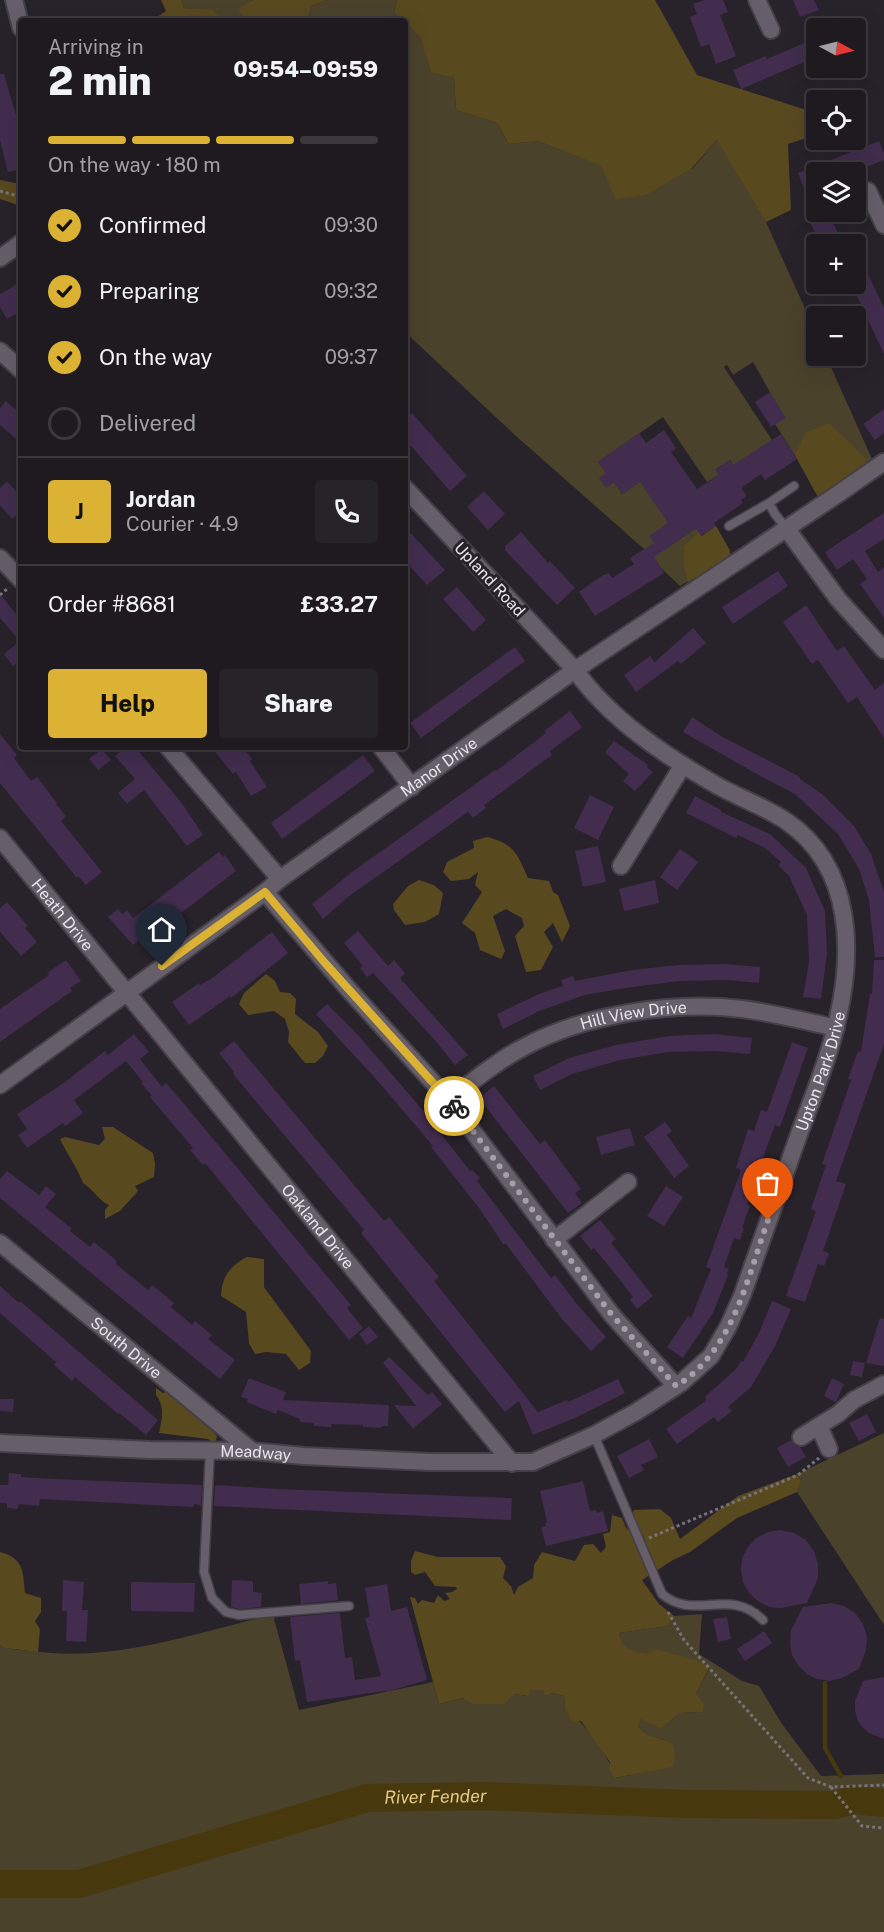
<!DOCTYPE html>
<meta charset="utf-8">
<style>
body{margin:0;font-family:"Public Sans",sans-serif;background:#262329;color:#f1f3f6;height:100vh;display:flex;flex-direction:column;font-size:22px;white-space:nowrap}
*{box-sizing:border-box;margin:0}
p{font-size:20px;color:#a1a1a5}
.icon{flex:none;width:33px;height:33px;fill:none;stroke:currentColor;stroke-width:2;stroke-linecap:round;stroke-linejoin:round}
.map{position:relative;flex:1;overflow:hidden}
.drawer{position:absolute;left:18px;top:18px;width:390px;height:732px;display:flex;flex-direction:column;background:#1e1a20;border-radius:6px;box-shadow:0 6px 24px #0002,0 0 0 2px #3c383e}
.drawer>*{flex:none}
.needle{width:39px;rotate:97deg}
.fabs{position:absolute;left:806px;top:18px;display:grid;gap:12px}
.fabs a{display:grid;place-items:center;width:60px;height:60px;border-radius:6px;background:#1e1a20;box-shadow:0 6px 24px #0002,0 0 0 2px #3c383e;font-size:30px}
.pin{position:absolute;display:grid;place-items:center;width:51px;height:51px;color:#fff;margin:-62px -26px;border-radius:50% 50% 50% 0;rotate:-45deg;box-shadow:0 0 6px #0007}
.pin .icon{rotate:45deg}
.courier{position:absolute;display:grid;place-items:center;width:60px;height:60px;margin:-30px;border:4px solid #dbb233;border-radius:50%;background:#fff;color:#222;box-shadow:0 2px 8px #0007}
.summary em{font-style:normal;font-weight:800}
.summary div{display:flex;flex-direction:column-reverse}
.summary{display:flex;align-items:center;justify-content:space-between;height:102px;padding:0 30px}
h1{font-size:39px;font-weight:800;line-height:45px}
.bar{display:grid;grid-template-columns:repeat(4,1fr);gap:9px 6px;align-content:center;height:72px;padding:0 30px}
.bar i{height:8px;border-radius:4px;background:#3c383e}
.bar .selected{background:#dbb233}
.bar p{grid-column:span 4}
.line{display:flex;align-items:center;gap:15px;padding:0 30px;border-top:2px solid #3c383e}
.line div{flex:1}
.round{display:grid;place-items:center;flex:none;width:63px;height:63px;border-radius:6px;background:#262329}
ol{padding:0 30px;list-style:none}
li{display:flex;align-items:center;gap:18px;height:66px}
li p{margin-inline-start:auto}
li .icon{padding:6px;border-radius:50%;background:#dbb233;color:#111;stroke-width:4}
li:last-child{color:#a1a1a5}
li i{width:33px;height:33px;border:3px solid #3c383e;border-radius:50%}
.button{display:flex;gap:12px;margin-top:auto;padding:12px 30px}
.button a{flex:1;height:69px;border-radius:6px;background:#dbb233;color:#111;font-size:24px;font-weight:800;line-height:69px;text-align:center}
.button a+a{background:#262329;color:#f1f3f6}
.map>svg:first-child{display:block}
.green{fill:#4a422b}
.forest{fill:#58491f}
.lines{fill:none;stroke-linecap:round;stroke-linejoin:round}
.stream{stroke:#47380d;stroke-width:4.5}
.river{stroke:#47380d;stroke-width:28}
.building{fill:#422d4e}
.lane-casing{stroke:#453f47;stroke-width:11}
.street-casing{stroke:#453f47;stroke-width:20}
.path{stroke:#78737b;stroke-width:3;stroke-dasharray:3 3;stroke-linecap:butt}
.lane{stroke:#665f6a;stroke-width:8}
.street{stroke:#665f6a;stroke-width:16}
.done{stroke:#a5a0a7;stroke-width:6;stroke-dasharray:0 10.8}
.route{stroke:#dbb233;stroke-width:8}
.labels{text-anchor:middle;stroke-width:6;stroke-linejoin:round;paint-order:stroke}
.street-label{font-size:16px;fill:#e8e4ea;stroke:#28222b}
.water-label{font-size:18px;font-style:italic;fill:#e2c984;stroke:#28222b}
</style>
<div class="map">
<svg width="884" height="1932" viewBox="0 0 884 1932">
<rect width="100%" height="100%" fill="#28222b"/>
<path class="green" d="M181,0H253L251,1L270,21H221L220,17L196,9L184,8Z
M327,0H397L394,12L404,21H306L309,17L311,6Z
M405,22L420,37L431,71L454,78L456,110L497,123L509,144L538,141L602,166L692,169L718,139L766,222L816,333V356H826L872,459L818,497L797,459L775,424L770,392L753,362L733,375L727,365L724,367L772,440L749,455L744,482L730,460L716,469L719,475L707,482L663,417L598,462L606,473V487L614,482L622,494L647,477L668,523L650,536L661,552L696,528L702,536L716,526L729,549L731,557L680,586L661,568L651,553L647,555L644,549L516,436L405,332Z
M884,1433V1625L797,1492L801,1481L797,1474Z
M702,1614L699,1654L742,1681L759,1686L782,1724L821,1776L884,1774V1932H0V1645C9,1650 21,1650 32,1651C113,1663 194,1633 273,1615L299,1710L433,1682L439,1704L464,1698L474,1704L514,1694L527,1696L531,1690H545V1696L553,1693L564,1696L565,1708C587,1726 606,1751 616,1778L673,1766V1743L646,1734L638,1727L641,1718L661,1729L680,1713L703,1712L696,1694L709,1669L629,1651L620,1642L619,1633L668,1626L674,1616Z"/>
<path class="forest" d="M161,0H181L184,8L212,10L220,17L221,21H151L166,11Z
M253,0H327L311,6L309,17L306,21H270L266,16L244,17L238,9Z
M397,0H655L697,75L816,113V135L788,144L791,210L766,222L717,140L692,168L646,195L616,199L601,166L538,141L509,144L497,123L456,110L454,78L431,72L420,37L394,12Z
M0,180L21,184V206L0,199Z
M829,423L865,458L866,464L818,497L795,455L806,432Z
M716,526L729,549L731,557L688,582L684,567V546L699,532L702,536Z
M487,837C514,844 517,853 528,878L549,881L553,892L558,895L570,926L562,942L553,923L544,932L553,947L541,970L526,972L515,936L524,926L522,918L506,909L493,916L505,951L501,959L480,950L475,933L462,923L482,892L475,885L478,872L469,879L451,881L443,872L447,862L474,848L473,841Z
M419,880L434,885L443,893L439,914L425,922L405,925L394,910L393,904L408,886Z
M266,974L275,981L280,992L290,993L296,999L295,1014L318,1032L328,1046L323,1056L315,1063H305L288,1042L289,1032L285,1019L274,1011L248,1015L239,1004L244,993Z
M102,1127H113L153,1153L155,1164L154,1177L135,1186L138,1191L120,1211L105,1219V1210L109,1205C98,1200 94,1190 83,1183C77,1167 67,1154 60,1139L65,1137L99,1145L105,1139Z
M247,1257L264,1259V1287L311,1351L310,1363L299,1370L286,1354L266,1352L255,1354L249,1343L246,1312L221,1296C222,1276 230,1266 247,1257Z
M156,1388L163,1393L168,1391L200,1417L217,1436L215,1444L208,1439L159,1433C162,1419 165,1407 156,1395Z
M797,1474L801,1481L797,1492L737,1518L690,1552L673,1560L642,1580L659,1604L674,1616L668,1626L619,1633C621,1649 632,1651 647,1654L656,1649L701,1662L709,1668L696,1694L704,1704L703,1712L680,1713L661,1729L641,1719L638,1727L646,1734L673,1743L675,1757L673,1767L615,1778L609,1769L610,1762L581,1721L572,1722L565,1708L564,1696L553,1693L545,1696L544,1690H531L528,1696L514,1694L505,1704H473L463,1698L439,1704L410,1597L415,1598L418,1604L422,1600L434,1603L438,1595L444,1601L450,1599L445,1593L452,1592L457,1589L456,1587L435,1586L425,1572L415,1575L411,1572V1561L415,1551L438,1557H500L506,1566L503,1578L511,1586L514,1595L518,1587L533,1578L534,1565L542,1552L575,1561L584,1545L593,1544L601,1553L606,1547L603,1534L610,1532L612,1515L622,1518L627,1530L634,1510L660,1509L671,1518L680,1539L738,1496Z
M0,1552C24,1558 23,1572 25,1593L41,1598V1612L35,1621L40,1629L38,1652L5,1648L0,1645Z"/>
<g class="lines">
<path class="stream" d="M825,1683V1748L841,1776
M850,1789L854,1800"/>
<path class="river" id="s1" d="M0,1884H79L367,1798L484,1796L687,1804L835,1805L854,1800L884,1803"/>
</g>
<path class="building" d="M704,0H723L728,12L720,15L736,56L716,64L709,44L701,47L690,17L697,14L693,4Z
M793,0H814L819,10L800,17Z
M816,38V57L741,89L733,70L766,56L767,59Z
M0,74H4L21,132V169L8,172L0,140Z
M879,141L884,153V160L854,172H816V212H828L843,244H820L806,212H813L798,173Z
M855,247L884,308V354L855,292Z
M16,285L21,293V311L7,319L0,307V294Z
M770,392L786,418L771,427L755,402Z
M6,401L21,414V443L0,425V408Z
M884,409V433L875,440L863,424Z
M412,413L467,476L450,491L405,439V419Z
M664,430L676,448L671,452L697,489L719,475L715,470L730,460L733,465L781,434L797,459L765,480L761,474L741,488L747,496L741,500L743,503L714,523L716,526L701,536L696,528L654,557L664,573L595,616L579,592L603,575L609,573L612,578L634,564L630,558L654,543L650,536L668,523L640,482L622,494L614,482L606,488L599,478L606,473L598,462L639,433L646,443Z
M7,481L21,497V511L12,519L0,505V488Z
M484,491L505,514L488,530L467,507Z
M884,513V539L865,551L878,572L884,567V618L860,584L867,579L853,559L837,570L825,552Z
M405,527L445,570L427,585L405,561Z
M521,532L548,563L550,561L575,588L557,605L505,550V546Z
M778,571L788,586L733,624L722,607Z
M457,587L486,620L473,632L443,599Z
M0,594L21,620V659L13,666L4,654L20,641L0,618Z
M806,605L837,651L844,646L875,690L884,683V738L857,697L848,703L818,660L812,664L783,622Z
M693,628L706,643L681,664L678,661L636,692L624,675L650,656L655,662Z
M515,647L525,661L421,738L410,723Z
M570,711L582,727L550,751L552,755L484,805L486,808L473,818L468,812L348,897L323,919L312,904L352,872L495,770L496,771L546,733L544,731Z
M692,717L721,736L800,777V779L822,794L854,826L871,854L884,892V957H875L869,900L859,869L838,834L795,794L762,777L683,732Z
M0,734L17,755L14,758L31,781L37,777L57,803L56,804L66,816L61,821L102,872L86,885L78,876L77,878L0,783Z
M614,741L648,765L647,767L653,772L635,791L623,781L629,774L605,752Z
M126,747H135L181,802L203,835L187,846L144,790L127,804L118,793L135,779L115,756Z
M211,747H242L252,759L250,761L267,787L251,796L236,772L233,774Z
M102,749L111,760L98,770L89,759Z
M363,755L375,771L282,839L271,823Z
M590,795L614,807L598,840L574,828Z
M695,796L721,810V812L770,834L806,868L825,911L827,953L821,999L803,997L809,962L807,915L789,876L778,865L781,862L765,848L738,835L736,838L686,813Z
M598,846L606,882L583,887L575,851Z
M680,849L698,862L677,890L660,877Z
M219,852L223,857L225,855L236,871L189,907L154,932L152,930L133,945L108,917L118,909L122,914L127,910L133,918Z
M655,880L659,903L624,911L619,889Z
M7,902L28,926L25,928L37,942L21,956L0,932V908Z
M358,931L388,966L394,960L405,973L400,978L468,1055L455,1065L433,1038L373,973L367,977L360,968L363,966L344,943Z
M272,932L288,953L231,998L230,996L189,1025L172,1002L199,983L200,985L211,979Z
M66,960L81,981L70,988L72,991L0,1042V1009L49,975L47,973Z
M874,960H884V1044L836,1181L846,1184L823,1251L829,1253L824,1266L818,1264L805,1302L786,1296L816,1211L811,1209L826,1165L822,1164L851,1080L848,1079L858,1051L861,1052L870,994H872Z
M724,964L760,967L759,983L728,980L680,981L625,988L585,995L536,1012V1013L503,1029L497,1014L539,994L563,986L561,980L573,976L575,981L632,970L678,965Z
M327,1004L358,1035L439,1129L438,1130L470,1171L472,1170L480,1178L477,1181L551,1278L555,1275L576,1303L606,1337L591,1351L562,1319L506,1244H503L479,1208L431,1147L433,1146L376,1079L316,1014Z
M134,1034L149,1052L140,1059L162,1087L166,1083L180,1099L351,1305L347,1308L363,1328L349,1340L205,1163L203,1165L190,1150L193,1148L150,1097L152,1096L141,1083L143,1082L126,1061L74,1100L83,1113L65,1126L63,1123L27,1148L18,1135L27,1129L17,1114L65,1082L105,1051L108,1055Z
M714,1034L752,1038L750,1054L715,1051L668,1052L620,1060L572,1074L540,1090L533,1076L569,1058L616,1045L669,1036Z
M234,1041L384,1221L389,1217L439,1277L434,1281L538,1412L567,1400L568,1402L618,1379L625,1393L577,1417L533,1435L519,1401L505,1412L361,1233L364,1230L233,1074L234,1072L219,1053Z
M792,1042L808,1048L780,1127L775,1125L754,1182L747,1204L750,1206L742,1228H744L740,1240L734,1238L724,1267L729,1269L727,1274L728,1275L713,1313L683,1358L667,1347L688,1316L691,1318L711,1269L706,1267L741,1170L736,1168L748,1129L754,1131L761,1110L767,1112Z
M494,1086L540,1144L545,1140L581,1189L575,1193L582,1203L568,1213L479,1098Z
M665,1122L672,1131L667,1135L689,1166L674,1178L644,1137Z
M630,1128L635,1145L601,1155L596,1137Z
M7,1171L39,1195L46,1186L56,1194L45,1207L71,1228L70,1231L90,1247L94,1242L117,1261L116,1264L148,1290L152,1285L167,1297L174,1303L171,1307L192,1325L195,1321L212,1335L208,1339L235,1360L220,1379L0,1198V1179Z
M666,1186L683,1197L664,1226L647,1216Z
M600,1220L616,1239L611,1243L653,1296L637,1309L630,1300L633,1297L620,1280L594,1248L591,1250L580,1236Z
M0,1286L19,1303L20,1301L158,1420L146,1435L119,1413L118,1414L75,1377L72,1381L54,1365L56,1362L0,1313Z
M772,1301L791,1309L775,1346L751,1387L728,1407L732,1411L718,1422L714,1417L677,1444L666,1429L707,1400L705,1397L737,1368L741,1361L743,1362L759,1333Z
M880,1318L884,1319V1366L866,1363Z
M369,1326L378,1337L367,1345L359,1334Z
M389,1357L428,1395L432,1392L442,1404L413,1429L394,1405L416,1406L383,1363Z
M853,1361L865,1363L862,1377L850,1375Z
M249,1378L286,1392L283,1400L389,1405L388,1426H382L381,1428L363,1427V1425L331,1424V1427L314,1426V1423L300,1422V1419L278,1410L276,1414L247,1402L248,1399L241,1397Z
M832,1378L844,1384L836,1402L824,1396Z
M0,1399H14L13,1412L0,1411Z
M867,1414L876,1432L859,1441L849,1423Z
M649,1439L658,1457L641,1465L644,1470L629,1478L617,1456Z
M791,1440L796,1446L800,1447L806,1457L788,1467L777,1448Z
M9,1473L21,1474V1477L54,1479L202,1485L201,1505L194,1504L193,1507L40,1499L39,1506L19,1504L17,1509L7,1508V1503H0V1485H8Z
M583,1481L590,1511L596,1510L597,1513L603,1511L608,1531L546,1546L541,1527L546,1526L545,1523L547,1522L540,1491Z
M217,1485L277,1489L512,1498L511,1520L214,1506L215,1486Z
M781,1530L794,1533L806,1540L814,1551L818,1564V1578L807,1603L781,1608L769,1607L758,1601L749,1593L743,1582L741,1570L742,1558L748,1547L756,1538L768,1532Z
M63,1580L84,1582L82,1610H88L86,1642L66,1641L67,1611H62Z
M232,1580L253,1581V1592L262,1593L261,1607L239,1609L231,1607Z
M328,1581V1584L336,1583L338,1600L301,1604L299,1584Z
M131,1582L195,1583L194,1612L131,1611Z
M387,1584L391,1611L407,1607L427,1680L386,1692L385,1691L307,1702L300,1660L295,1661L290,1617L340,1613L345,1658L352,1657L355,1680L381,1676L365,1618L370,1617L365,1588Z
M831,1603L844,1606L855,1613L863,1624L867,1637L866,1650L859,1669L842,1678L830,1681L817,1679L807,1674L798,1665L792,1655L790,1643L791,1630L803,1607Z
M727,1617L731,1639L718,1642L713,1619Z
M764,1631L772,1643L745,1661L737,1649Z
M884,1677V1739L869,1733L862,1727L857,1719L855,1710V1701L863,1681Z"/>
<g class="lines">
<defs>
<path id="lane" d="M729,526L769,503
M786,528L775,514L769,503L794,486
M594,1435L662,1594C695,1622 729,1586 763,1620
M210,1451L204,1572L212,1598L226,1612L239,1615L349,1606"/>
<g id="street">
<path d="M14,0L21,28"/>
<path d="M757,0L771,30"/>
<path d="M868,191L884,225"/>
<path d="M0,258L21,243"/>
<path d="M0,351L21,370"/>
<path d="M786,528L838,599L884,650"/>
<path d="M0,558L21,580"/>
<path d="M168,747L280,879"/>
<path d="M381,747L412,787"/>
<path id="s2" d="M0,838L512,1463"/>
<path d="M621,866L683,765"/>
<path d="M265,892L350,991L449,1100L612,1315L676,1386"/>
<path id="s3" d="M0,1085L265,892L280,879L575,670L838,494L884,462"/>
<path id="s4" d="M449,1100C473,1081 497,1061 524,1047C585,1014 673,1001 742,1009C774,1013 805,1021 836,1028"/>
<path d="M554,1240L628,1182"/>
<path id="s5" d="M0,1243L252,1451"/>
<path d="M819,1426L829,1449"/>
<path d="M801,1437L838,1414L854,1400L884,1384"/>
<path id="s6" d="M0,1443L150,1450L252,1451L304,1456L430,1462H533L594,1435L636,1412L681,1383L711,1356L728,1327L742,1296C761,1243 779,1190 798,1137C811,1101 827,1064 836,1026C854,954 854,867 786,821C765,807 740,798 718,786C665,756 610,719 575,670L405,488"/>
</g>
</defs>
<use href="#lane" class="lane-casing"/>
<use href="#street" class="street-casing"/>
<path class="path" d="M0,191L21,197
M0,595L9,587
M649,1538L798,1475L819,1458
M668,1612L684,1640L808,1778L831,1787L884,1785
M831,1787L862,1826L884,1828"/>
<use href="#lane" class="lane"/>
<use href="#street" class="street"/>
</g>
<g class="lines">
<path class="done" d="M454,1106L612,1315L676,1386C733,1351 747,1279 768,1220"/>
<path class="route" d="M162,966L265,892L325,963L454,1106"/>
</g>
<g class="labels">
<g class="street-label">
<text transform="translate(490 579) rotate(47)" y="6">Upland Road</text>
<text dy="6" stroke="none"><textPath href="#s3" startOffset="542">Manor Drive</textPath></text>
<text dy="6" stroke="none"><textPath href="#s2" startOffset="99">Heath Drive</textPath></text>
<text dy="6" stroke="none"><textPath href="#s4" startOffset="207">Hill View Drive</textPath></text>
<text dy="6" stroke="none"><textPath href="#s6" startOffset="1048">Upton Park Drive</textPath></text>
<text dy="6" stroke="none"><textPath href="#s2" startOffset="502">Oakland Drive</textPath></text>
<text dy="6" stroke="none"><textPath href="#s5" startOffset="164">South Drive</textPath></text>
<text dy="6" stroke="none"><textPath href="#s6" startOffset="256">Meadway</textPath></text>
</g>
<g class="water-label">
<text dy="6" stroke="none"><textPath href="#s1" startOffset="448">River Fender</textPath></text>
</g>
</g>
</svg>
<div class="fabs">
<a><svg class="needle" viewBox="-14 -14 28 28"><path d="M0-13l5 13h-10z" fill="#e53935"/><path d="M0 13l5-13h-10z" fill="#a1a1a5"/></svg></a>
<a><svg class="icon" aria-label="locate" viewBox="0 0 24 24"><circle cx="12" cy="12" r="6"/><path d="M12 2v4M12 18v4M2 12h4M18 12h4"/></svg></a>
<a><svg class="icon" aria-label="layers" viewBox="0 0 24 24"><path d="M12 4l9 5-9 5-9-5zM3 14l9 5 9-5"/></svg></a>
<a>+</a>
<a>−</a>
</div>
<div class="pin" style="left:768px;top:1220px;background:#ea580c"><svg class="icon" aria-label="bag" viewBox="0 0 24 24"><path d="M5 8h14l-1 12H6zM9 8a3 3 0 0 1 6 0"/></svg></div>
<div class="pin" style="left:162px;top:966px;background:#1f2937"><svg class="icon" aria-label="home" viewBox="0 0 24 24"><path d="M3 11l9-7 9 7M6 9v11h12V9"/></svg></div>
<div class="courier" style="left:454px;top:1106px"><svg class="icon" aria-label="bike" viewBox="0 0 24 24"><circle cx="6" cy="16" r="4"/><circle cx="18" cy="16" r="4"/><path d="M6 16l4-8h5l3 8M10 8l3 8H6M13 5h3"/></svg></div>
<section class="drawer">
<div class="summary"><div><h1>2 min</h1><p>Arriving in</p></div><em>09:54–09:59</em></div>
<div class="bar"><i class="selected"></i><i class="selected"></i><i class="selected"></i><i></i><p>On the way · 180 m</p></div>
<ol>
<li><svg class="icon" aria-label="check" viewBox="0 0 24 24"><path d="M5 12l5 5 9-10"/></svg>Confirmed<p>09:30</p></li>
<li><svg class="icon" aria-label="check" viewBox="0 0 24 24"><path d="M5 12l5 5 9-10"/></svg>Preparing<p>09:32</p></li>
<li><svg class="icon" aria-label="check" viewBox="0 0 24 24"><path d="M5 12l5 5 9-10"/></svg>On the way<p>09:37</p></li>
<li><i></i>Delivered</li>
</ol>
<div class="line" style="height:108px"><b class="round" style="background:#dbb233;color:#111">J</b><div><b>Jordan</b><p>Courier · 4.9</p></div><a class="round"><svg class="icon" aria-label="phone" viewBox="0 0 24 24"><path d="M5 4h4l2 5-3 2q2 4 5 5l2-3 5 2v4C11 20 4 13 5 4z"/></svg></a></div>
<div class="line" style="height:78px"><div>Order #8681</div><b>£33.27</b></div>
<div class="button"><a>Help</a><a>Share</a></div>
</section>
</div>
